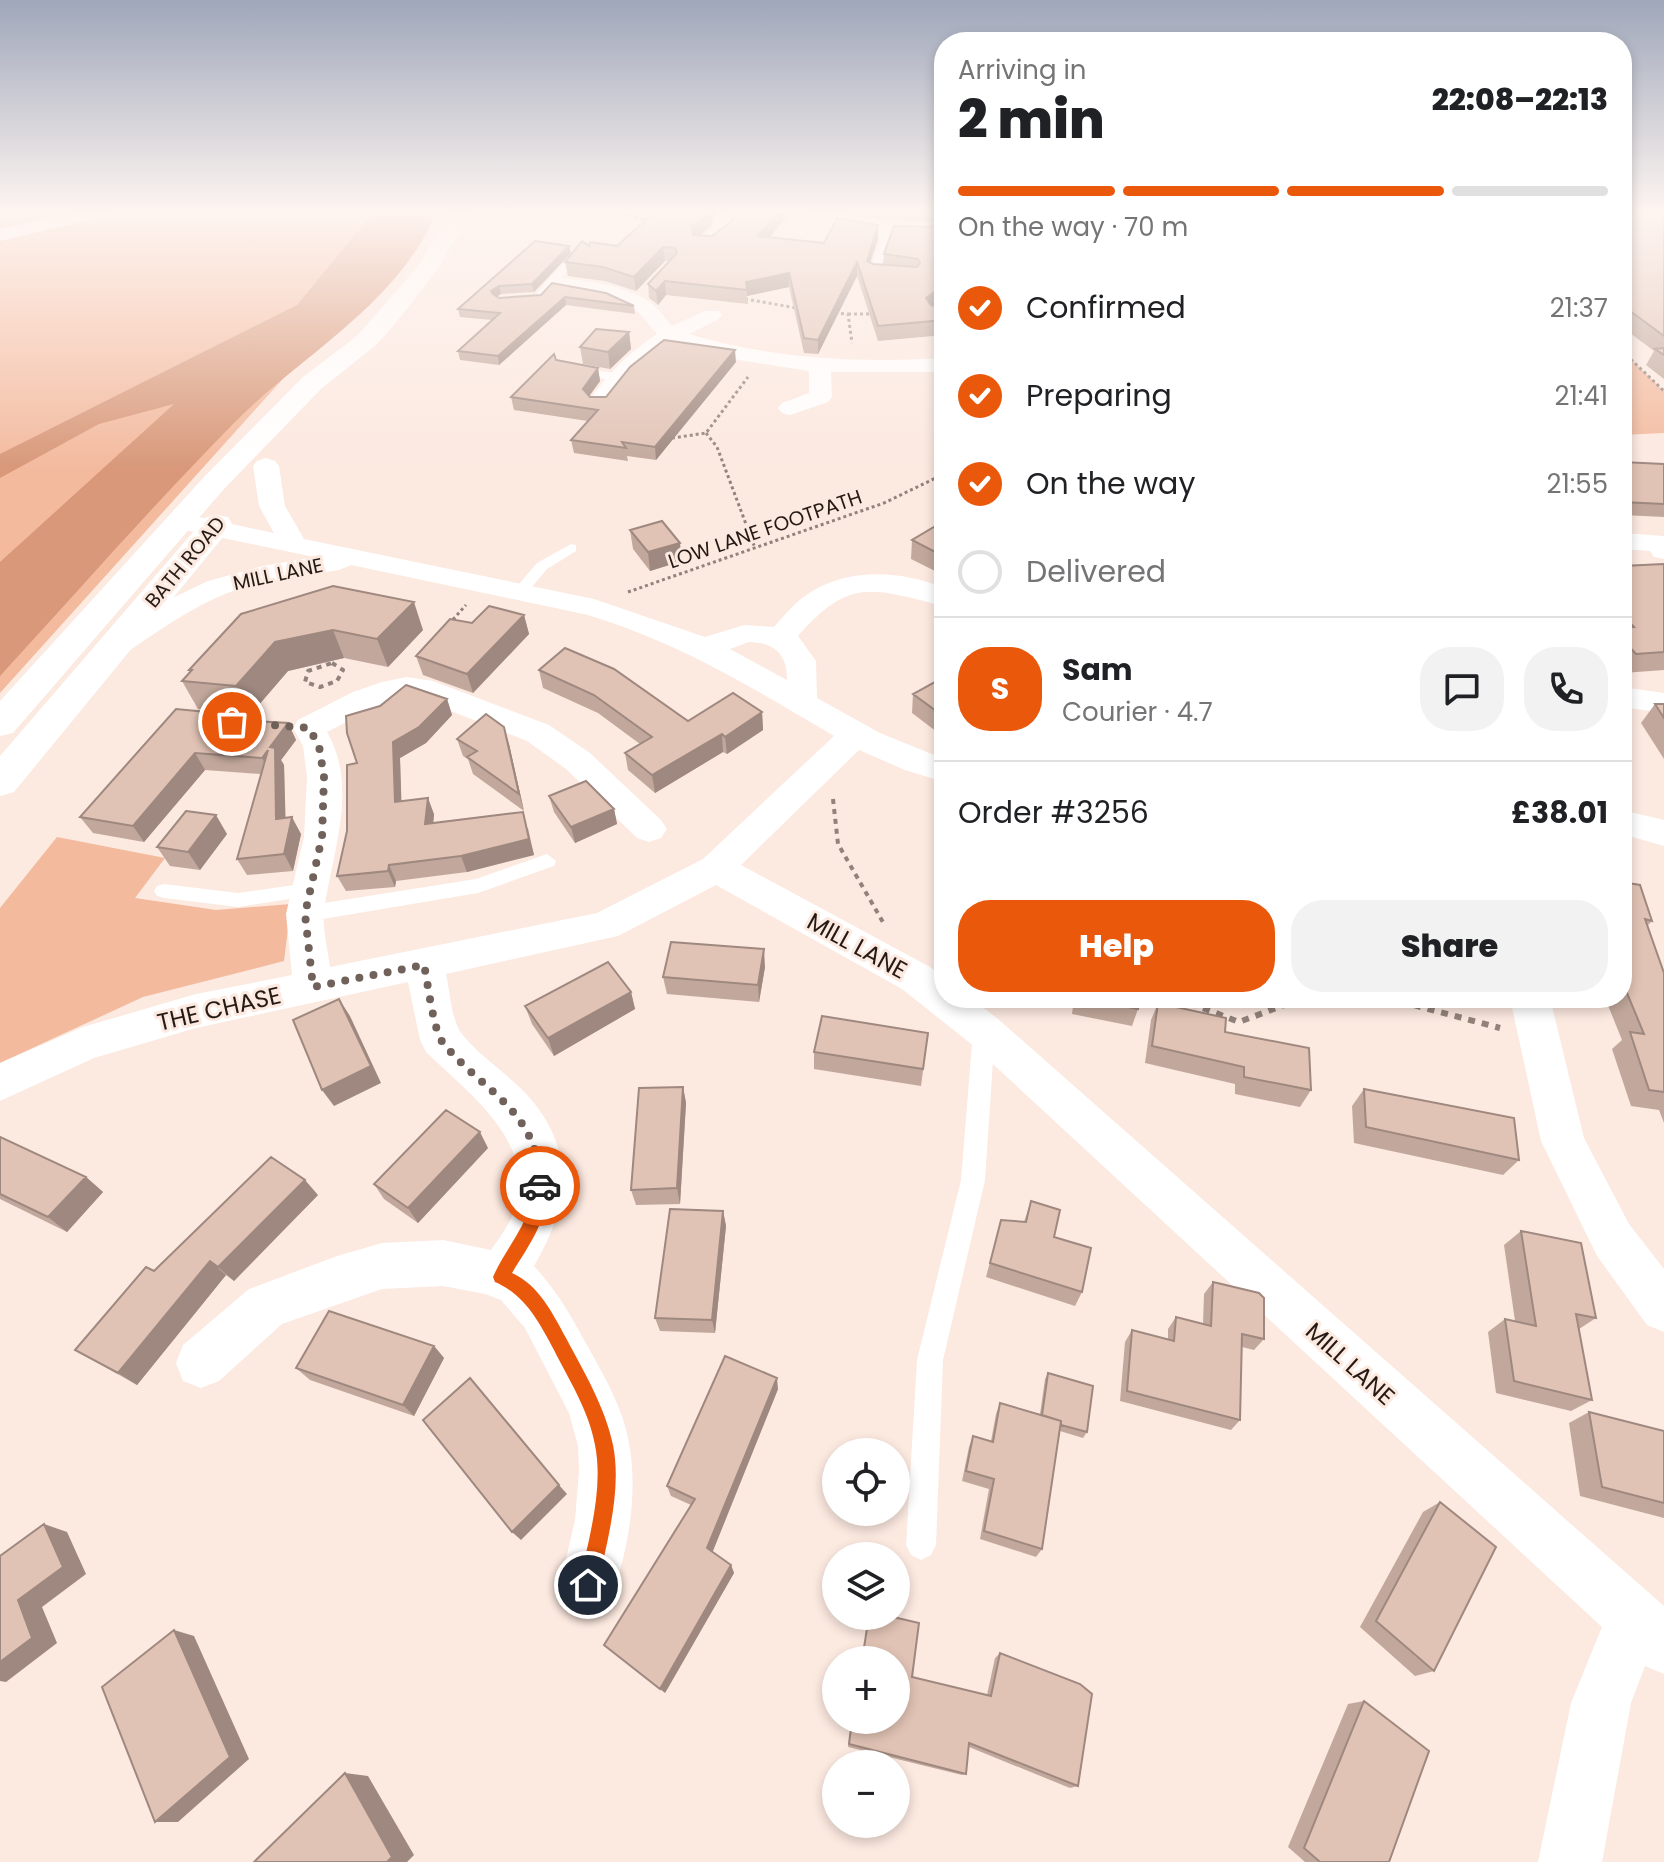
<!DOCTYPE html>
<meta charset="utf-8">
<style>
body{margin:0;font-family:Poppins,sans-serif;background:#f2f2f2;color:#202124;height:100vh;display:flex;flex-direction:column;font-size:30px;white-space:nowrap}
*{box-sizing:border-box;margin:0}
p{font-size:26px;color:#757577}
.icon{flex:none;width:44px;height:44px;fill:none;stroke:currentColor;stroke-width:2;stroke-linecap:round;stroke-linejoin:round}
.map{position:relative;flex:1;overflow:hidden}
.details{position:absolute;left:934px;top:32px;width:698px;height:976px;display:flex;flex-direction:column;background:#fff;border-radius:32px;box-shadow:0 4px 12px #0003}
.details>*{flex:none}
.tools{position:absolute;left:822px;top:1438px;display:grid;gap:16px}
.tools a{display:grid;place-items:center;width:88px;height:88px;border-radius:50%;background:#fff;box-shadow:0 4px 12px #0003;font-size:40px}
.pin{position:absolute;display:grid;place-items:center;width:68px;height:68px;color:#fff;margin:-34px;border:4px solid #fff;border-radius:50%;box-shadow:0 2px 8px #0007}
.courier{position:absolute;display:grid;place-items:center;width:80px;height:80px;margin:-40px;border:6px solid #ea580c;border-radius:50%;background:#fff;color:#222;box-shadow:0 2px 10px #0007}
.head em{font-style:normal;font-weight:800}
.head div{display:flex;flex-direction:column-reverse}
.head{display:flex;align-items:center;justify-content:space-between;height:136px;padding:0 24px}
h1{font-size:52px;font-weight:800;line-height:60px}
.bar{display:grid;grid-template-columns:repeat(4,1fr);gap:12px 8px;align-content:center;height:96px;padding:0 24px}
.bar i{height:10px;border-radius:6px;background:#e0e0e0}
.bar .active{background:#ea580c}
.bar p{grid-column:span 4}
.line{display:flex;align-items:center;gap:20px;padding:0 24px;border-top:2px solid #e0e0e0}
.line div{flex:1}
.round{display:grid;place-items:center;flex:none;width:84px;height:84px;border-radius:32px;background:#f2f2f2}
ol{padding:0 24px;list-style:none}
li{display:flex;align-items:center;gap:24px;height:88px}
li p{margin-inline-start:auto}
li .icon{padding:8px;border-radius:50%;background:#ea580c;color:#fff;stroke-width:4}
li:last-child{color:#757577}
li i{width:44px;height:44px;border:4px solid #e0e0e0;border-radius:50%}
.cta{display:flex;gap:16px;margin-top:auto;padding:16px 24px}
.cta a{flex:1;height:92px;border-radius:32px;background:#ea580c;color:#fff;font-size:32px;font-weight:800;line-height:92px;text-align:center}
.cta a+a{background:#f2f2f2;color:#202124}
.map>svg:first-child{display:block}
.green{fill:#f3ba9e}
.forest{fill:#d89879}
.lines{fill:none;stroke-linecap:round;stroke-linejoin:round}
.path-far2{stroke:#91827b;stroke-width:3;stroke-dasharray:3 3;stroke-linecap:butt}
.path-far1{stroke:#91827b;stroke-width:4;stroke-dasharray:5 5;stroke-linecap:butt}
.path{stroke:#91827b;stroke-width:6;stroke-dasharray:7 7;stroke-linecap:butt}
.service{fill:#fff;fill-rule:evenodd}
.minor{fill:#fff;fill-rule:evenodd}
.primary{fill:#fff;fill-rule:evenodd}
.wall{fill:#c2a89c}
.shaded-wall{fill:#9e887f}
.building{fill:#e1c3b5;stroke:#9e887f;stroke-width:2}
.route{fill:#ea580c}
.done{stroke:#70625b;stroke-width:8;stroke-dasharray:0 14.4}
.labels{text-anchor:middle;stroke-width:6;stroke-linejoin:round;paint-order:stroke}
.far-street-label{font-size:20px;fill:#241914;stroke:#fce9e0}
.street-label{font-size:24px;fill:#241914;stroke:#fce9e0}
</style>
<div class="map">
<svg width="1664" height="1862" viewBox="0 0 1664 1862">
<rect width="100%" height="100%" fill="#fce9e0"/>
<path class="green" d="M0,209H436L0,693Z
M1622,351L1664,391V433L1622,435Z
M57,837L165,858L135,898L216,910L291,904L284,961L143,997L0,1063V908Z"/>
<path class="forest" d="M376,209H437C404,300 300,356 235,422C154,504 78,591 0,676V562L174,404L99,424L0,478V454L297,305Z"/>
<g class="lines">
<path class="path-far2" d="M606,209L649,221
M745,299L797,308
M835,313L848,314L852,343
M848,314H873
M1622,351L1664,391
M706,433L717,447L755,548
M666,439L706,433L748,377
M628,592L884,503L944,474
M449,624L466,605"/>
<path class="path-far1" d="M332,663L343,670L337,681L320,687L305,682L308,671Z
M833,799L838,844L884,924"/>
<path class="path" d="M1177,998L1239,1022L1303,998
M1387,998L1500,1028"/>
<path class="service" d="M847,209H857L839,226H833V222Z
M890,225L895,228L879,270L895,274L890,277L869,274L885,228Z
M573,252L582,254L544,298H536V294Z
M571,366L615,373L621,377L615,381L567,372L565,370Z
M571,544L576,545V551L547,569L525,595H515L512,592L537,563Z
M547,854L556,861L554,866L478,893L305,922L298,919L295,914L298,909L305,906L476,879Z
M308,883L315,885L318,890L315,895L238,907L164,898L157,896L154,891L157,886L164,884L238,893Z
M984,1022L992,1025L995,1031L985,1180L943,1360L936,1545L931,1555L921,1560L911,1555L906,1545L917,1360L961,1180L973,1031L976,1025Z"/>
<path class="minor" d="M91,209H121L118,213L0,241V229Z
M718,209H736L732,231L711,247H697L695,243L714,228Z
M806,209H825L856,221L944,226V238C905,236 832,242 806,209Z
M554,277C586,281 624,284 651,303C659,309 665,318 672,326L705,311H719L722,315L719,319L689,334C773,359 858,363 944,358V372H831L832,397L828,402L790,415L782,413L778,408L782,403L809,393V371L739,360L674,342L630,377L608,407H592L588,402C607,374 628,353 657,334C651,328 646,320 640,314C616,292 577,295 547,287L544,283Z
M266,458L275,461L279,466L285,506L304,539L594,599L705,637L744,625L774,627C784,616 793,604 805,596C846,567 900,570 944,588V603L939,605C871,588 849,578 798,636L816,661L817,698L880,733L944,759V782L905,770L859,750L741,865L930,967L944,978V998H971L998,1019L1664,1606V1674L1645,1666L1631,1703L1602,1862H1538L1571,1703L1602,1627L970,1043L902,989L716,885L618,936L446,974C450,991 451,1020 462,1034C480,1057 509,1074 529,1097C577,1151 568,1209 534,1266C558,1292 571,1316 588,1347C606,1379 625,1412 630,1449C638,1498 627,1559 608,1605L588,1613L568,1605L560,1585L575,1520L579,1471L578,1446L569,1413L525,1328L501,1300L485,1294L443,1286L382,1289L282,1324L219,1381L201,1388L183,1381L176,1363L183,1345L249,1289L337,1256L382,1243L443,1240L491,1250C499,1238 509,1225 514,1212C539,1143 469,1094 426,1052L420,1040L408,982L196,1028L94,1058L0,1101V1063L83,1027L196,994L292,975L286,914L304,837L307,777L303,746L293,728L298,720L353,692L382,682L407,677L433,681L549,725L590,753L661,820L667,829L661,838L649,842L637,838L566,769L527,741L418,698L389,700L327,732C359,787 332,853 324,911C322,928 328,950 330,967L597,913L703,859L834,736C751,687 682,644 588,615L351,565L339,570C302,576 265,580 230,592C191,607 157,632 123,655L112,657L101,655L97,648L101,641L166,601L208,581L263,566L314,557L180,529L171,527L167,521L171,515L180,513L274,533L259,506L253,466L257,461ZM749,642C774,643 787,653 787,680L730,649Z
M1622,533L1664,536V559L1654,557L1650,551L1622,549Z
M1622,687L1664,693V713L1622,707Z
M1622,810L1664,820V846L1622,834Z
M1510,998H1550L1584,1138L1629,1224L1664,1269V1332L1647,1325L1597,1256L1541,1141Z"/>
<path class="primary" d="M453,209H473L438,269L394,325L376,345L321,389L224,489L13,733L0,736V701L204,477L303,377L358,335L418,266Z
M217,515L228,517L232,524L228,531L14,792L0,796V756L206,517Z"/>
</g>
<path class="wall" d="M793,209L769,237L824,243L878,239L870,262L873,264L883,265L884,254L944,227V306L936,304L934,306L944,308V335L878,341L857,276L818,354L804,353L789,287L747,296L748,304L666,295L658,305L649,298L648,284L669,261H665L636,291L605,281L568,276L565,262L589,246H617L711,226L700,235L712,236Z
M853,209H944V223L853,217Z
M1622,209H1664V379L1646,365L1654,351L1622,327Z
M569,246L571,253L534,292L501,294L497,296L499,298L541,295L634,306L635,314L566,305L499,365L460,360L458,351L492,320L460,317L458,309Z
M629,332L631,349L610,369L583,364L580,347Z
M556,360L598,368L600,381L589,396L590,397H606L736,362L656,460L627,456L628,461L574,453L571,440L588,421L514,410L511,397Z
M1622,462L1664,464V517L1622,515Z
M944,521L937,572L911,559L912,540Z
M630,530L682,561L650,571L633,549Z
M1664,564V670L1623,673L1622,566Z
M241,614L423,630L388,667L344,658L288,671L251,714L198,709L182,681L190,673L189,670Z
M524,615L529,634L473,693L423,675L416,656L472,623Z
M539,670L688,721L762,712L763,730L727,754L723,752L655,793L628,770L625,753L640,744L598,713L543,688Z
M944,677V727L937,732L912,713L913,694Z
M447,699L452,715L426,743L400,758L401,801L434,814L433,823L528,828L534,855L467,872L396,881L395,887L346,891L337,876L347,831L357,763Z
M1655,704H1664V759L1641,723Z
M231,720L288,723L296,740L281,760L284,765L285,818L301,834L293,871L247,875L237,859L261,774L205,770L144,842L93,833L80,817Z
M457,739L509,744L524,811L473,774L468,759L463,756Z
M549,796L614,809L617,824L575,843L554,812Z
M227,834L200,870L170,866L157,847Z
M1622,882L1652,921L1647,926L1664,973V1123L1659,1110L1631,1106L1612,1049L1622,1040L1605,998H1622Z
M765,967L759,1002L667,994L663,977Z
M631,992L635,1009L554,1056L532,1024L525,1006Z
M1074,998H1139L1138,1009L1132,1026L1072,1014Z
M1158,1003L1225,1032L1311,1090L1300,1107L1235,1094V1084L1145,1063L1151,1020Z
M928,1033L921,1086L814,1069V1052Z
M683,1087L686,1103L680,1204L636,1205L631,1190Z
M1364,1089L1519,1160L1503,1175L1354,1143L1352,1106Z
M0,1137L86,1177L103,1192L67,1232L0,1199Z
M488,1148L418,1223L384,1199L374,1184Z
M318,1195L234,1281L226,1275L137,1385L75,1350L154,1271Z
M1031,1201L1082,1292L1075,1306L986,1277L1001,1220L1024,1222Z
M723,1211L726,1226L715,1333L660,1331L655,1318Z
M1521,1231L1596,1318L1579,1329L1592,1400L1571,1411L1496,1393L1488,1332L1505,1319L1515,1321L1504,1245Z
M1213,1282L1264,1339L1254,1350L1242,1347L1240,1420L1231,1430L1120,1401L1125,1342L1132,1330L1168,1339V1329L1176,1317L1203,1324L1204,1294Z
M434,1346L444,1358L414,1416L310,1380L296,1368Z
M1048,1373L1087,1432L1083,1438L1060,1431L1042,1549L1036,1557L980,1539L989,1489L962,1481L969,1447L973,1436L991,1441L996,1414L1000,1403L1040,1414L1045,1379Z
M778,1389L712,1552L731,1565L734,1573L665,1693L691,1505L671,1496L667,1486Z
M1589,1412L1664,1431V1518L1580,1496L1569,1423Z
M1440,1502L1434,1671L1415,1676L1360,1627L1423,1512Z
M1000,1653L1078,1786L1070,1788L969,1747L966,1774L962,1775L848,1747L852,1720L912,1677L987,1695L995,1658Z
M1364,1701L1389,1862H1305L1288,1847L1348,1704Z"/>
<path class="shaded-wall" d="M711,209H716L711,226L693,241L692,227Z
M782,209H793L759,250L758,236Z
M878,225V239L866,275L867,261Z
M569,246L571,253L534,292L532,284Z
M663,247L665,261L636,291L634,277Z
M857,262V276L818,354V340Z
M789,273V287L747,296L746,282Z
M665,281L666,295L658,305L656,291Z
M499,286L501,294L493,299L491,291Z
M937,290L936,304L925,312L926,298Z
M565,297L566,305L499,365L498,356Z
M629,332L631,349L610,369L608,352Z
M735,350L736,362L656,460L655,447Z
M598,368L600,381L585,402L583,389Z
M680,543L682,561L650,571L648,552Z
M944,550V568L937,572L939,554Z
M414,602L423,630L388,667L377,639Z
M524,615L529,634L473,693L467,674Z
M333,630L344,658L288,671L251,714L236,686L275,642Z
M447,699L452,715L426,743L400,758L402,818L395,802L393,742Z
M944,710V727L937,732L939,713Z
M762,712L763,730L727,754L725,737Z
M288,723L296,740L281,760L284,765L286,835L276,819L271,774L262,758Z
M504,727L509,744L524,811L519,794Z
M722,734L723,752L655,793L652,775Z
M195,753L205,770L144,842L133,826Z
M428,798L434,814L432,840L425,824Z
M614,809L617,824L575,843L571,827Z
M523,812L534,855L467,872L461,856Z
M216,815L227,834L200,870L188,852Z
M292,817L301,834L293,871L284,854Z
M389,865L396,881L395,887L388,871Z
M764,949L765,967L759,1002L758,985Z
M631,992L635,1009L554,1056L548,1038Z
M339,999L350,1016L381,1083L334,1106L322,1090Z
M683,1087L686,1103L680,1204L677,1188Z
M480,1132L488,1148L418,1223L408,1208Z
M86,1177L103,1192L67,1232L48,1217Z
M305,1180L318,1195L234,1281L218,1267Z
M723,1211L726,1226L715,1333L712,1320Z
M210,1261L226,1275L137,1385L118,1373Z
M434,1346L444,1358L414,1416L403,1405Z
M777,1378L778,1389L711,1556L707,1548Z
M559,1485L567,1494L521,1540L512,1532Z
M44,1524L67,1532L86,1574L42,1607L57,1643L6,1682L0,1681V1662L18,1600Z
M731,1565L734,1573L665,1693L660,1689Z
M174,1630L194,1636L249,1759L178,1822H155Z
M345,1773L368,1776L414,1855L407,1862H387Z"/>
<path class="building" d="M658,209H711L710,213L692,227L693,235L712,236L733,220L735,209H782L758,236L824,243L837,218L878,225L867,261L873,264L917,267L920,263L918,259L884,254L894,226L944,227V292L937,290L926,298L931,305L944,308V320L878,326L857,262L818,340L804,338L789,273L746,282L747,290L665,281L656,291L648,284L677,253L675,248L663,247L634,277L603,267L565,262L582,241L589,246L590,242L617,246Z
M1622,209H1664V336L1622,305Z
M535,241L569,246L532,284L499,286L491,291L493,294L499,298L541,295L552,283L606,293L634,306L565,297L498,356L458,351L500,313L458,309Z
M596,329L629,332L608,352L580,347Z
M664,340L735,350L655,447L622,442L626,448L571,440L598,410L511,397L554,354L556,360L598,368L583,389L590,397H606L630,367Z
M1664,348V355L1655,349Z
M1622,462L1664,464V504L1622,502Z
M662,521L680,543L648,552L630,530Z
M944,521V550L939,554L912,540Z
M1664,564V652L1636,654L1622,639V628L1634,627L1622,615V566Z
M333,586L414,602L377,639L333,630L275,642L236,686L182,681L192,670H189L241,614Z
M489,606L524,615L467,674L416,656L450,619L472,623Z
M565,648L614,669L688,721L733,693L762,712L725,737L722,734L652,775L625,753L652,737L594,695L539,670Z
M944,677V710L939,713L913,694Z
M406,685L447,699L419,727L393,742L395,802L428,798L425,824L523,812L529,839L461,856L389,865L388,871L337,876L347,831V765L357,763L347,733L346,716L380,706Z
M1655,704H1664V718Z
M176,709L228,714L223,719L288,723L270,747L275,748L276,819L292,817L284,854L237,859L268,750L262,758L195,753L133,826L80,817Z
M486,714L504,727L519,794L467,757L477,751L457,739Z
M586,781L614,809L571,827L549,796Z
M186,811L216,815L188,852L157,847Z
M1622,882L1640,885L1652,921L1645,919L1664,973V1092L1649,1090L1630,1032L1644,1034L1622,981Z
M671,942L764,949L758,985L663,977Z
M608,962L631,992L548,1038L525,1006Z
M1084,998H1139L1138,1009Z
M339,999L371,1066L322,1090L293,1020Z
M1158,1003L1226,1018L1225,1032L1309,1048L1311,1090L1244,1077V1067L1152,1046Z
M822,1016L928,1033L923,1069L814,1052Z
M683,1087L677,1188L631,1190L639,1088Z
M1364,1089L1514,1118L1519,1160L1366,1127Z
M446,1110L480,1132L408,1208L374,1184Z
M0,1137L86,1177L48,1217L0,1194Z
M271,1157L305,1180L218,1267L210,1261L118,1373L75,1350L146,1267L154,1271Z
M1031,1201L1060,1210L1054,1237L1091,1248L1082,1292L990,1263L1001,1220L1026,1222Z
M670,1209L723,1211L712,1320L655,1318Z
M1521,1231L1581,1243L1596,1318L1576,1314L1592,1400L1514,1381L1505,1319L1536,1326Z
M1213,1282L1259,1293L1264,1298V1339L1242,1334L1240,1420L1127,1391L1132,1330L1174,1341L1176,1317L1211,1326Z
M329,1311L434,1346L403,1405L296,1368Z
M725,1356L777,1378L707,1548L731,1565L660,1689L604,1645L695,1499L667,1486Z
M1048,1373L1093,1386L1087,1432L1061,1425V1421L1042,1415Z
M470,1378L559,1485L512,1532L423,1420Z
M1000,1403L1061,1421L1042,1549L984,1531L994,1479L966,1471L973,1436L993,1442Z
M1589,1412L1664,1431V1503L1602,1487Z
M1440,1502L1496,1547L1434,1671L1376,1621Z
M44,1524L63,1567L18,1600L32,1638L0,1662V1556Z
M869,1616H889L919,1623L912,1677L991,1696L1000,1653L1080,1684L1092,1694L1078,1786L969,1743L966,1774L849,1744L852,1720H896V1660H862Z
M174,1630L230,1757L155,1822L102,1687Z
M1364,1701L1429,1751L1389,1862H1320L1304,1848Z
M345,1773L392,1857L387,1862H254Z"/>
<linearGradient id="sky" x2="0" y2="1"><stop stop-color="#9fa7ba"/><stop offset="0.45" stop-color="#fef5f1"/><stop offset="1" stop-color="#fef5f1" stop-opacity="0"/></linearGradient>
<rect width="1664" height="469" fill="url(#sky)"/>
<path class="route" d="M540,1179L548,1186C548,1220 529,1245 512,1273C539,1285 553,1314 566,1338C584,1372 605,1407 613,1445C622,1490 607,1541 598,1585L595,1592L588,1595L582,1592L579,1585C588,1541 604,1490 595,1445C589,1411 569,1380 554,1350C539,1322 525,1295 495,1282L493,1277C507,1245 532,1223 532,1186Z"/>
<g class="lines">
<path class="done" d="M232,722L309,728L319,746L324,777L322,837L305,914L313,987L424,965C428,983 433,1030 443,1043C484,1093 540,1111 540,1186"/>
</g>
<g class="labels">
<g class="far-street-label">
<text transform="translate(765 529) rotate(-19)" y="7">LOW LANE FOOTPATH</text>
<text transform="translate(185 562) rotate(-50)" y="7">BATH ROAD</text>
<text transform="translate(278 574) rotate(-12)" y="7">MILL LANE</text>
</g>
<g class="street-label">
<text transform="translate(857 946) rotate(29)" y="8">MILL LANE</text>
<text transform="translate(219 1009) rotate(-13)" y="8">THE CHASE</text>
<text transform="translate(1350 1364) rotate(42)" y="8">MILL LANE</text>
</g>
</g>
</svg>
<div class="tools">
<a><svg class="icon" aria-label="locate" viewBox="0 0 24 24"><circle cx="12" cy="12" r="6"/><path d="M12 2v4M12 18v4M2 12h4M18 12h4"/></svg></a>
<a><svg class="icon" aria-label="layers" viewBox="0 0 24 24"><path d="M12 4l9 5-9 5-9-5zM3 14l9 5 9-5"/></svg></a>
<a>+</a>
<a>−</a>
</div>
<div class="pin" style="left:232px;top:722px;background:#ea580c"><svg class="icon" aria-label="bag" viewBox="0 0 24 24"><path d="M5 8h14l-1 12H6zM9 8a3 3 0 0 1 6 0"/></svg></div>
<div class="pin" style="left:588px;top:1585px;background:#1f2937"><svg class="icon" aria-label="home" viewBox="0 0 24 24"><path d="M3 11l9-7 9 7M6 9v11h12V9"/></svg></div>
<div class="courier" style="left:540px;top:1186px"><svg class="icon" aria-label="car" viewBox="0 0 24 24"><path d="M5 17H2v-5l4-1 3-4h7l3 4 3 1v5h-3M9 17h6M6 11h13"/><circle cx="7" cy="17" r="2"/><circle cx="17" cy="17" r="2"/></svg></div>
<section class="details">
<div class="head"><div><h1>2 min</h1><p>Arriving in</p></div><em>22:08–22:13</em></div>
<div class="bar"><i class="active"></i><i class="active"></i><i class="active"></i><i></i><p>On the way · 70 m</p></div>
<ol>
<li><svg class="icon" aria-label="check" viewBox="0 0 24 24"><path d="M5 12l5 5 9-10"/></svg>Confirmed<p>21:37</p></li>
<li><svg class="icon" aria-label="check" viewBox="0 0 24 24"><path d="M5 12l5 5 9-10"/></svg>Preparing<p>21:41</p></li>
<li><svg class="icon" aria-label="check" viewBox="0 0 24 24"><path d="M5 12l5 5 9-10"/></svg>On the way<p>21:55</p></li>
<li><i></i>Delivered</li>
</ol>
<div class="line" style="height:144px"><b class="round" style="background:#ea580c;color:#fff">S</b><div><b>Sam</b><p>Courier · 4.7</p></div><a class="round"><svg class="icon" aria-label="chat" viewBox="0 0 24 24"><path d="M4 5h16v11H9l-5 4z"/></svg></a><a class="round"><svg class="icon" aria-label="phone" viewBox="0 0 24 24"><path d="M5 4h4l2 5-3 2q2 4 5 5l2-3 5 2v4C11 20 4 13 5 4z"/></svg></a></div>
<div class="line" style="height:104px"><div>Order #3256</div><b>£38.01</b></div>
<div class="cta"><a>Help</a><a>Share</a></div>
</section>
</div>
